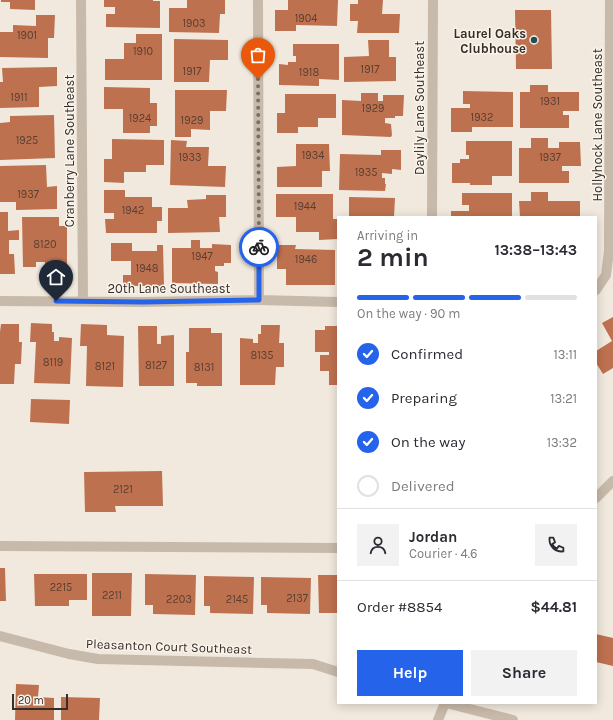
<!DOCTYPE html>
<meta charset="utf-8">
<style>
body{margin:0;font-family:Karla,sans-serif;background:#f2f2f3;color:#2b2b33;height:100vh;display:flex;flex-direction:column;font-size:15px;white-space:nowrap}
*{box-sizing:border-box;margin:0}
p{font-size:13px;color:#7c7c81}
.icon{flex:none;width:22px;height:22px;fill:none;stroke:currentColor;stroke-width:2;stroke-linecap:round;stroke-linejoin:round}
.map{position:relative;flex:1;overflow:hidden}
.side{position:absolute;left:337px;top:216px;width:260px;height:488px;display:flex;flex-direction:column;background:#fff;border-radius:0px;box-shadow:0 2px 10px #0003}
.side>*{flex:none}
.scale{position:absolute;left:12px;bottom:10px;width:56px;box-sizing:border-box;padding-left:4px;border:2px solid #372e29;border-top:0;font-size:11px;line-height:14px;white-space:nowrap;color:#372e29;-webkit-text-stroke:3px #f9f3ea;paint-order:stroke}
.pin{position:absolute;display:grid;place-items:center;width:34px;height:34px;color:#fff;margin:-41px -17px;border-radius:50% 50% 50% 0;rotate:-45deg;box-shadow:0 0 4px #0007}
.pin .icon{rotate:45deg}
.courier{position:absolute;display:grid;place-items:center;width:40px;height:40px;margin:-20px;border:3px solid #2563eb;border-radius:50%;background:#fff;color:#222;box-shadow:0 1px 5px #0007}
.summary em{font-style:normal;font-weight:700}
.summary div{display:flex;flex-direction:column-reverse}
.summary{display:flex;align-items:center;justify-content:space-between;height:68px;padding:0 20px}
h1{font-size:26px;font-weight:700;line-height:30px}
.bar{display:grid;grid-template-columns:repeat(4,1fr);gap:6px 4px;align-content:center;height:48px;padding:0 20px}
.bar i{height:5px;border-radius:3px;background:#e1e1e2}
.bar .current{background:#2563eb}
.bar p{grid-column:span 4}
.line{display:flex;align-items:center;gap:10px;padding:0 20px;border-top:1px solid #e1e1e2}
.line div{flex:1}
.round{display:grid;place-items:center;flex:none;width:42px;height:42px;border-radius:0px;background:#f2f2f3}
ol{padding:0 20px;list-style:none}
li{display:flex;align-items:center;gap:12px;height:44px}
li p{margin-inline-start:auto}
li .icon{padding:4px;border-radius:50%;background:#2563eb;color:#fff;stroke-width:4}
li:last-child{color:#7c7c81}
li i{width:22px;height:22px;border:2px solid #e1e1e2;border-radius:50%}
.primary-button{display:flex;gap:8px;margin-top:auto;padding:8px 20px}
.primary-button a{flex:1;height:46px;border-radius:0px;background:#2563eb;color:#fff;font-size:16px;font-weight:700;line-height:46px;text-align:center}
.primary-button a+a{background:#f2f2f3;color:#2b2b33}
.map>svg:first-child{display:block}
.building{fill:#be714f}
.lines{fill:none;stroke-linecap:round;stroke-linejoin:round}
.minor{stroke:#c8baaa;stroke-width:10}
.done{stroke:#786f68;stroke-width:4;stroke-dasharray:0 7.2}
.route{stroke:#2563eb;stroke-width:5}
.poi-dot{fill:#214f56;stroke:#f9f3ea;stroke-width:1.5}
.labels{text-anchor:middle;stroke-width:3;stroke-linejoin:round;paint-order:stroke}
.number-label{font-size:11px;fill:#593f32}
.poi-label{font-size:13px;font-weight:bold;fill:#372e29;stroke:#f9f3ea;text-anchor:end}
.street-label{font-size:13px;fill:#372e29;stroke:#f9f3ea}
</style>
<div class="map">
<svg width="613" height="720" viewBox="0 0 613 720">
<rect width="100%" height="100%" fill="#f1e9de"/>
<path class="building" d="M1,0H35V10L10,9V2H1Z
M104,0H153V1H160V28L106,27V14H115V7H104Z
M187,0H225V14H220L219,33L169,32V8H187Z
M288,0H338L337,26L296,25V31H275V10H288Z
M358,0H383L382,14H400L399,33H357L358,21H350V4H358Z
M515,10H551L552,69H516Z
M36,15H55L54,38H48V58L0,57V32H13V25L36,26Z
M136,34H162V80H105V59H124V43H136Z
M174,39L228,40V60H210L209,82H174Z
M368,40H389V57H396V81L344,82V57L369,56Z
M293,44H339V80L319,79V86L279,85V64L288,65V62H296V56H293Z
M57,67V86L39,87V107L0,108V82H3L2,68Z
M530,85H548V92H579V111H563V115H569V128H520V92H530Z
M104,87L150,88V103H157V126H150V133H123V109H104Z
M175,90H227L226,111H210V130L191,129V137H175Z
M463,91L513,92V127H472V132H451V108H470V104H463Z
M361,93H378V101H383V95H404L403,116H395V118H385V123L391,124L392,135L391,137L342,135V100L361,101Z
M285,94H336V118H318V127H298V133H277V113H285Z
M54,115L55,158L0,160V123L10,122V116Z
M531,138H548V148H559V142H580L581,166H562V171H569V183H519V148H531Z
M112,139L164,140V165H146V172H124V183L104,182V159H112Z
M171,140L187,141L186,147H209L208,166H226L225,187L170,185Z
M466,141H512V176H492V185H470V183H452V163H460V159H469V155H466Z
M296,144H329L330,171H322V187H277V167L296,166Z
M381,150H401V170L392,169V174L382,173V178H385V184H386L385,191L339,190L340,154L381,155Z
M46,165L47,187L57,186V209L16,210V202H0V166Z
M104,190H125V197H152V207H162V221H157V233H106L105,219H114V213H104Z
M531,192H548V201H580V217H520L519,201H531Z
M462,193H512V217H451V211H469V205H462Z
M276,194H333V219H338V239L319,240V232H296V217H276Z
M206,195H226V217H219L220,232L168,233V208H188L187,200L206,199Z
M349,197L395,198L394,217H349Z
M0,212H8V231L19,230V240H9V254H14L15,274H0Z
M22,217H59V226H67V272H45V262H36V267H23Z
M191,240H200V248H212V244L231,245V263H224V266H215V271L218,272V284L172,283V248H191Z
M111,243H132V251H157V245H163L164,286H123V275H131V261H111Z
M277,245H296L295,249L335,250V285H286V269H277Z
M613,317V368L603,374L596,363V351L612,341L602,323Z
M31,323L52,324V332H54V341H59V337L72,338L70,384L34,383L36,342H30Z
M1,324H19V342H22L21,364H15L14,384H0V332Z
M81,324L107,325V335L124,336L123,387L86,386L87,346H80Z
M261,325H280L279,343H284V367H276L275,385H240V338L253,339V343H258V334H261Z
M138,326H157V344H161V336L174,335V386H139Z
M325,326H338V385H329V371H320V355H329V352H315V330H325Z
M189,328H211V333H222V386H197V383H186V352H189Z
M31,399L70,400L69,424L30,422Z
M162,471L163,506H115L116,512H85L84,472Z
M0,568H5L6,601H0Z
M92,573H132L131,616H92Z
M34,574H87V600H69V606H35Z
M145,574L196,575L195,615L153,614V605H145Z
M318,575H338V613H319Z
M204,576L254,577L253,614L210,613V606H204Z
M261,577L311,578L310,614L267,613V605H261Z
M596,634L613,638V666L596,662Z
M16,684L39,685L38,697L54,698V720H15Z
M61,697L100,698L99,720H61Z"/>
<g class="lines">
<path class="minor" d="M81,0L83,301
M258,0L259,300
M432,217L433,0
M596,290L606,275L609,251L610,0
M0,301L143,302L259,300L338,302
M596,498L613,481
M0,546L338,548
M0,636L69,654L98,659L313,664L338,672
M446,703L513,720
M438,720L445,703"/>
</g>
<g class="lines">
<path class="done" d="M258,79L259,247"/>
<path class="route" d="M56,301L143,302L259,300V247"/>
</g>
<circle class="poi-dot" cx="534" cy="40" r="4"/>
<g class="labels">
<g class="number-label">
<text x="306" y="22">1904</text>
<text x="194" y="27">1903</text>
<text x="27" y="39">1901</text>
<text x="143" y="55">1910</text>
<text x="370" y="73">1917</text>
<text x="192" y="75">1917</text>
<text x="309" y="76">1918</text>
<text x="19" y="101">1911</text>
<text x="550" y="105">1931</text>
<text x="373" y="112">1929</text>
<text x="482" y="121">1932</text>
<text x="140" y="122">1924</text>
<text x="192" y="124">1929</text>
<text x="27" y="144">1925</text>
<text x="313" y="159">1934</text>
<text x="190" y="161">1933</text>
<text x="550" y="161">1937</text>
<text x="366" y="176">1935</text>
<text x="28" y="198">1937</text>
<text x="305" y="210">1944</text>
<text x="133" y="214">1942</text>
<text x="45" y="248">8120</text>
<text x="202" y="260">1947</text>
<text x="306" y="263">1946</text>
<text x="147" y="272">1948</text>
<text x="262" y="359">8135</text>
<text x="53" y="366">8119</text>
<text x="156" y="369">8127</text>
<text x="105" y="370">8121</text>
<text x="204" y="371">8131</text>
<text x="123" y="493">2121</text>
<text x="61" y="591">2215</text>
<text x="112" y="599">2211</text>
<text x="297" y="602">2137</text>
<text x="179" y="603">2203</text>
<text x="237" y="603">2145</text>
</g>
<g class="poi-label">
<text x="526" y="38">Laurel Oaks<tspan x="526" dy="15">Clubhouse</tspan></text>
</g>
<g class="street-label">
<text transform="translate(419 108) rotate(-90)" y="5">Daylily Lane Southeast</text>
<text transform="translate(597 125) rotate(-90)" y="5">Hollyhock Lane Southeast</text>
<text transform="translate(69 151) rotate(-90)" y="5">Cranberry Lane Southeast</text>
<text x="169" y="293">20th Lane Southeast</text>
<text transform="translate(169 646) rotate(2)" y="5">Pleasanton Court Southeast</text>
</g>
</g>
</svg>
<div class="scale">20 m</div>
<div class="pin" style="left:258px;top:79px;background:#ea580c"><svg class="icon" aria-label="bag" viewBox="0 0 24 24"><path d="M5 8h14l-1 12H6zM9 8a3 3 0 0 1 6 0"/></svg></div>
<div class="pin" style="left:56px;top:301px;background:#1f2937"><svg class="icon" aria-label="home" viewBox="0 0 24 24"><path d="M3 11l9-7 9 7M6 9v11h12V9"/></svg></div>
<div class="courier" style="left:259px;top:247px"><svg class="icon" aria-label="bike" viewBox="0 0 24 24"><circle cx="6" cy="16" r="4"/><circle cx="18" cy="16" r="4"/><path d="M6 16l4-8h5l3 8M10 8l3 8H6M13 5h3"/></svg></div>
<section class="side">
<div class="summary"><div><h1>2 min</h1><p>Arriving in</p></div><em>13:38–13:43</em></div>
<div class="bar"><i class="current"></i><i class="current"></i><i class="current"></i><i></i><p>On the way · 90 m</p></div>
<ol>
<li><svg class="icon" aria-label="check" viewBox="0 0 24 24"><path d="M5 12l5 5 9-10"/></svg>Confirmed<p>13:11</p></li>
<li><svg class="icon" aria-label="check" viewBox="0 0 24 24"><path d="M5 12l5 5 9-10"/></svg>Preparing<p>13:21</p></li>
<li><svg class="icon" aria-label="check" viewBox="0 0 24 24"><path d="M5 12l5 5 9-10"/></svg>On the way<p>13:32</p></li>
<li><i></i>Delivered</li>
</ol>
<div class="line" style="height:72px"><a class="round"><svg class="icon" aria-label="person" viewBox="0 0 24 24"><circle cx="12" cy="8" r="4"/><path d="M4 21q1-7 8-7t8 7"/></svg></a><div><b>Jordan</b><p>Courier · 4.6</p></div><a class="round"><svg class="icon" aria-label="phone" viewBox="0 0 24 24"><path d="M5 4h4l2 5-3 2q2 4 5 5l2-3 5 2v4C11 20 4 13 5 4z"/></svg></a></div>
<div class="line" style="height:52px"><div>Order #8854</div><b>$44.81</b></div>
<div class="primary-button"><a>Help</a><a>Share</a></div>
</section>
</div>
